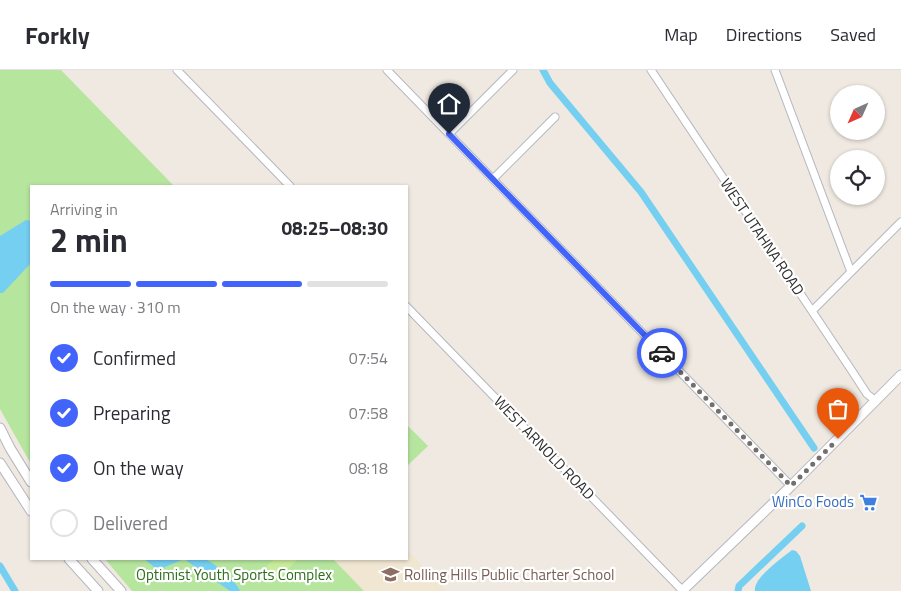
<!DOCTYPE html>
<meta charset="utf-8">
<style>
body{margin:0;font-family:"Titillium Web",sans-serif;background:#f7f7f7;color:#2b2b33;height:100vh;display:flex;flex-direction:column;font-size:19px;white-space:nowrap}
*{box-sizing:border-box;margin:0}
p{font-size:16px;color:#7c7c81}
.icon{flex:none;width:28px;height:28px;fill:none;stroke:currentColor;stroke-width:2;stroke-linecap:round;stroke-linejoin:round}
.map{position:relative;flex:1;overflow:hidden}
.panel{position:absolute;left:30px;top:115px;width:378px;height:375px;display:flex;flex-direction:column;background:#fff;border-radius:0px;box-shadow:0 1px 4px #0004}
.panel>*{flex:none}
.needle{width:32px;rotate:225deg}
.fabs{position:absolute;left:830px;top:15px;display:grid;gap:10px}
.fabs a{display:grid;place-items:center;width:55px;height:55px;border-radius:50%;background:#fff;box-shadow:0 1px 4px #0004;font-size:25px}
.pin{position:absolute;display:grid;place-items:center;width:42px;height:42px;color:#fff;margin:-51px -21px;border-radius:50% 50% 50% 0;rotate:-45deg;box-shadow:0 0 5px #0007}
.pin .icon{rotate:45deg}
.courier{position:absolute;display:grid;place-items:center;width:50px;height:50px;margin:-25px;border:4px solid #4264fb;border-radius:50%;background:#fff;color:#222;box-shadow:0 1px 6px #0007}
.headline em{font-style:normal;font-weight:700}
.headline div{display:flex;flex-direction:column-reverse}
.headline{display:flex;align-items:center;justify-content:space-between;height:85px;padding:0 20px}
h1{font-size:32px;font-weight:700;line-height:38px}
.bar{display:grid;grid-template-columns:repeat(4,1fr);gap:8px 5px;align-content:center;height:60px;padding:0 20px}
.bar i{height:6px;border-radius:4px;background:#e1e1e2}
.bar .active{background:#4264fb}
.bar p{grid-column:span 4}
ol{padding:0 20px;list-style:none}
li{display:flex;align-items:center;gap:15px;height:55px}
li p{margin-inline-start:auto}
li .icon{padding:5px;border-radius:50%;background:#4264fb;color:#fff;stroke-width:4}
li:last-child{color:#7c7c81}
li i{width:28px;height:28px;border:2px solid #e1e1e2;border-radius:50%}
header{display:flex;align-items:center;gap:30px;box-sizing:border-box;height:70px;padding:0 25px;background:#fff;border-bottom:1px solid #e1e1e2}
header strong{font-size:24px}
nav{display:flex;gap:28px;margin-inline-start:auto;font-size:18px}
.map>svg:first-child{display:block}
.education{fill:#f0e6d1}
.green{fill:#b6e59e}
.pitch{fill:#c9ec9a}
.water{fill:#75cff0}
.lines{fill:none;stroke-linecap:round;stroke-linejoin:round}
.canal{stroke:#75cff0;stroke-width:7}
.minor-casing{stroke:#b4b7c1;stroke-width:9}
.tertiary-casing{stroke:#b4b7c1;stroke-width:11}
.minor{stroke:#fff;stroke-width:7}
.tertiary{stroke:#fff;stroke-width:9}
.done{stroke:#726f6d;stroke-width:5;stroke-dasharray:0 9}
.route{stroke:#4264fb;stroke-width:6}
.labels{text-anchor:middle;stroke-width:4.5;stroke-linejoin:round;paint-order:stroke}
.street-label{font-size:15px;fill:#2e2e2e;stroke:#fff}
.shop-label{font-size:15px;fill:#366cbe;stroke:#fff;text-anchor:end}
.park-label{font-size:15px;fill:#2c6e1b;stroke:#fff}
.education-label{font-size:15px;fill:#785e54;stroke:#fff;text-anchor:start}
</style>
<header>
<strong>Forkly</strong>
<nav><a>Map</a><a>Directions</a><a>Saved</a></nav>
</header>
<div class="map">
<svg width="901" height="521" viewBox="0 0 901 521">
<rect width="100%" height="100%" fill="#efe9e1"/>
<path class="education" d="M406,479L447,521H364L333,489H406Z"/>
<path class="green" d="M0,0H61L174,116H31V394L0,339Z
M406,354L428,376L406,397Z
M105,489H333L364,521H132Z"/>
<path class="pitch" d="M274,489H298L278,509L266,497Z"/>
<path class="water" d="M26,150L31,151V193L3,223H0V166Z
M792,480L796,481L800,486L811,521H755C753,508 782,488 792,480Z
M144,489H184L158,500Z
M184,489C190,489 198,487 204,489C213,491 238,513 240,521H230Z"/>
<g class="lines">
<path class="canal" d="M543,0L550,13L641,122L814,378
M0,496L15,521
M738,521L739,516L802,456"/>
<defs>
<path id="minor" d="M177,0L290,116
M387,0L791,416
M651,0L852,301L867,324L876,331
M775,0L851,202
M449,64L513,0
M493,109L555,47
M406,236L682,520
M812,241L901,152"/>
<path id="tertiary" d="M0,358L10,378L31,412
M0,393L31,441
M69,489L98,521
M92,489L121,521
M682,521L791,416L901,305"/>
</defs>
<use href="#minor" class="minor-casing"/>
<use href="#tertiary" class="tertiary-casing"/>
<use href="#minor" class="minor"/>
<use href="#tertiary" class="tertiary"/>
</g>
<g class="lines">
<path class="done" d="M662,283L791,416L838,369"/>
<path class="route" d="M449,64L662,283"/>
</g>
<defs>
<symbol id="supermarket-bare" viewBox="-9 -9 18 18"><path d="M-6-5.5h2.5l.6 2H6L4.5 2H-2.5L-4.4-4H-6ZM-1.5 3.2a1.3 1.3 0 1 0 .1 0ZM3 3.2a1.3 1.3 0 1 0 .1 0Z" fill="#3f7fe0" stroke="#fff" stroke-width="2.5" paint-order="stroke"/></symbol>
<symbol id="school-bare" viewBox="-9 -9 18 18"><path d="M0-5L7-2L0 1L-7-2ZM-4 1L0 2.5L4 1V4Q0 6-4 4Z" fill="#8d6e63" stroke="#fff" stroke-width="2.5" paint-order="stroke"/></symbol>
</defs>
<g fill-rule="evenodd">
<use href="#supermarket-bare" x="856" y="420" width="25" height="25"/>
<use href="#school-bare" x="378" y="492" width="25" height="25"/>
</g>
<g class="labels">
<g class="street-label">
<text transform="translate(762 167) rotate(56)" y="5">WEST UTAHNA ROAD</text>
<text transform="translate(544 378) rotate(46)" y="5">WEST ARNOLD ROAD</text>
</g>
<g class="shop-label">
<text x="854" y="437">WinCo Foods</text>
</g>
<g class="park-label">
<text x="234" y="510">Optimist Youth Sports Complex</text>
</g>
<g class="education-label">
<text x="404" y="510">Rolling Hills Public Charter School</text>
</g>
</g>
</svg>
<div class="fabs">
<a><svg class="needle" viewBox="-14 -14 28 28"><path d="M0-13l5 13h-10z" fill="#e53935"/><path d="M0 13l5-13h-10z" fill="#7c7c81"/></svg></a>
<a><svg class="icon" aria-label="locate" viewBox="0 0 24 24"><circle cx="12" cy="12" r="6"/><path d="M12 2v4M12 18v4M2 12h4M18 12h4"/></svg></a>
</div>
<div class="pin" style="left:838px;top:369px;background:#ea580c"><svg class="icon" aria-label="bag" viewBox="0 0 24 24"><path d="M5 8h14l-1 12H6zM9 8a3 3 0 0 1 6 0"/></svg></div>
<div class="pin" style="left:449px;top:64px;background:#1f2937"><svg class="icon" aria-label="home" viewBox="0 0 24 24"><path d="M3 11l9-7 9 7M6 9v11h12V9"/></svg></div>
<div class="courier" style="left:662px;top:283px"><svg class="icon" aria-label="car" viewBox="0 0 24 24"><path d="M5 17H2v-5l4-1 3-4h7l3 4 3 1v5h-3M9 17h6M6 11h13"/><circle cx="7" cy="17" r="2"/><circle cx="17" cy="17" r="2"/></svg></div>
<section class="panel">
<div class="headline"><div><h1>2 min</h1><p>Arriving in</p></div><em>08:25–08:30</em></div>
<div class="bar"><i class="active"></i><i class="active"></i><i class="active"></i><i></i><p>On the way · 310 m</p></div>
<ol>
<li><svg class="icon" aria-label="check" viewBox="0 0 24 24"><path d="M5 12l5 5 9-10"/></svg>Confirmed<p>07:54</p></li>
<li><svg class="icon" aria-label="check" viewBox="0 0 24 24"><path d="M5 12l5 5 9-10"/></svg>Preparing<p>07:58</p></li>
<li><svg class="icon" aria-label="check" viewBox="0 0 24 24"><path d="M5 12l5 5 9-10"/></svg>On the way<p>08:18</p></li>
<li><i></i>Delivered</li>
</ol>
</section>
</div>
